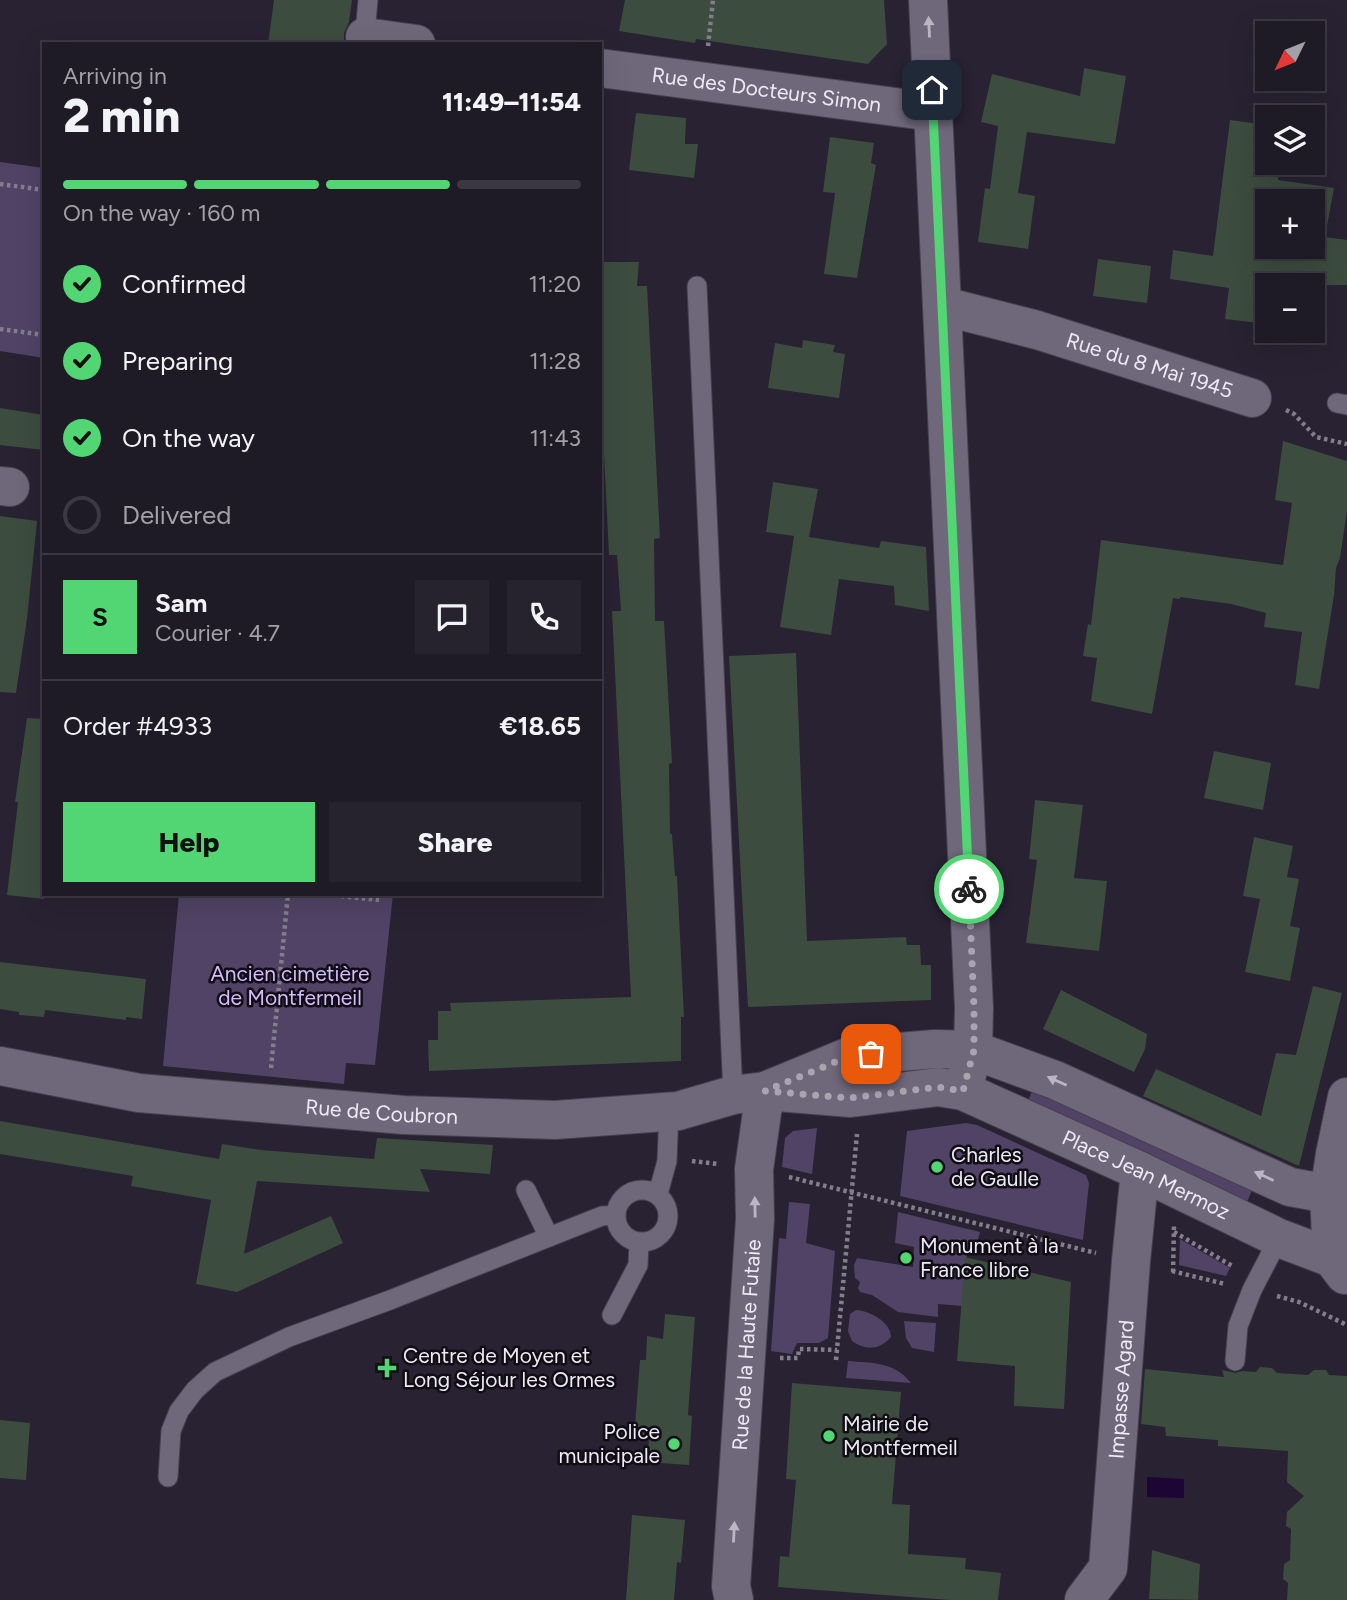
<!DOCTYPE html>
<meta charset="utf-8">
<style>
body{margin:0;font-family:Figtree,sans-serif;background:#26232e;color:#f1f3f6;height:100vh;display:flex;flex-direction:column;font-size:26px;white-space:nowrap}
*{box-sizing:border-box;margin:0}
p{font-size:23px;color:#a1a1a7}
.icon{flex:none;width:38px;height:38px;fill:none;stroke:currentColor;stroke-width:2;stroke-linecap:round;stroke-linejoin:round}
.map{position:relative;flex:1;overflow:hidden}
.drawer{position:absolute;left:42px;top:42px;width:560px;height:854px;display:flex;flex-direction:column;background:#1e1a26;border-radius:0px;box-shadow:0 7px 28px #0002,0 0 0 2px #3c3843}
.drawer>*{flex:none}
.needle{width:46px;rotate:227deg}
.controls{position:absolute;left:1255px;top:21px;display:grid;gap:14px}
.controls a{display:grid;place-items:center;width:70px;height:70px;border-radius:0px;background:#1e1a26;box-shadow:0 7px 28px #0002,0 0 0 2px #3c3843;font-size:35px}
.pin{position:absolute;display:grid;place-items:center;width:60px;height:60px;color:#fff;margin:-30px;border-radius:14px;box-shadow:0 4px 10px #0006}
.courier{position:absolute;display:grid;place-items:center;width:70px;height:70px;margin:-35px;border:5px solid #52d673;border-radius:50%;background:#fff;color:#222;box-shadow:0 2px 9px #0007}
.head em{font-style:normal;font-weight:800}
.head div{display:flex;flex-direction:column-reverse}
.head{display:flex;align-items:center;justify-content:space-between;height:119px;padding:0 21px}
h1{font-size:46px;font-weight:800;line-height:52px}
.bar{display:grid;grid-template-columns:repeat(4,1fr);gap:10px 7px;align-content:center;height:84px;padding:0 21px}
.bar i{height:9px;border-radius:5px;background:#3c3843}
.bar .active{background:#52d673}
.bar p{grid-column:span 4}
.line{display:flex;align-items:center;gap:18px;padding:0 21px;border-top:2px solid #3c3843}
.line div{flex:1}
.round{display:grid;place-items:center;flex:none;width:74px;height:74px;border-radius:0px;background:#26232e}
ol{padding:0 21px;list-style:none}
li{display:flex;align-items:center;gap:21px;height:77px}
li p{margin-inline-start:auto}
li .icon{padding:7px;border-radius:50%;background:#52d673;color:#111;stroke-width:4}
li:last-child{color:#a1a1a7}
li i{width:38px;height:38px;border:4px solid #3c3843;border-radius:50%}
.cta{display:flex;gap:14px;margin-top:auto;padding:14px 21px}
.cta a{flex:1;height:80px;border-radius:0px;background:#52d673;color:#111;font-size:28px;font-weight:800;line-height:80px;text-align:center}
.cta a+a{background:#26232e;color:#f1f3f6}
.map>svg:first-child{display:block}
.green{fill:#504365}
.water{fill:#1d0535}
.building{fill:#3c4c3e;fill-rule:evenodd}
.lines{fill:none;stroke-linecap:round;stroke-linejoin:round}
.service-casing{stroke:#46414f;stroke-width:21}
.minor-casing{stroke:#46414f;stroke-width:40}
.tertiary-casing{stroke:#46414f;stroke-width:40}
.path{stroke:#827e8c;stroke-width:4.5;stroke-dasharray:3.5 3.5;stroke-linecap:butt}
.service{stroke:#6f687b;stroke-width:19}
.minor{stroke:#6f687b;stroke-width:38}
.tertiary{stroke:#6f687b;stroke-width:38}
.oneway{fill:#bbb6c4}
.done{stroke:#a8a4b1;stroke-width:7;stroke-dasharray:0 12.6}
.route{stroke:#52d673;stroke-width:9}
.poi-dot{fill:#52d673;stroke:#100d14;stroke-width:2.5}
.labels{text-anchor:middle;stroke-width:5;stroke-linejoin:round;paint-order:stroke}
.street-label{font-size:21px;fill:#edeaf5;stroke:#100d14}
.park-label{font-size:21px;fill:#d5bcff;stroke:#100d14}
.poi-label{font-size:21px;fill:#edeaf5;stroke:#100d14;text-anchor:start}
</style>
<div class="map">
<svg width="1347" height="1600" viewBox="0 0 1347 1600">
<rect width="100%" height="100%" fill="#282232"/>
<path class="green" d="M0,162L44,168V358L0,351Z
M179,894H393L375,1065L346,1063L344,1084L163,1066Z
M1034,1087L1254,1186L1246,1204L1026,1105Z
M966,1123L977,1125L1086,1175L1089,1183L1083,1240L900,1196L907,1131Z
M817,1128L812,1174L782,1167L785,1138L793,1131Z
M789,1202L810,1204L806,1243L835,1251L828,1338L819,1343H797L792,1354L771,1351L779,1238L786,1239Z
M898,1212L980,1232L976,1246L968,1244L962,1306L938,1304V1317L898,1312L872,1295L860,1292L858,1288L860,1282L855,1278L854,1265L857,1258L913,1267L914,1247L895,1243Z
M1180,1239L1230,1268L1226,1276L1179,1265Z
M856,1310C870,1311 891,1322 891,1337C880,1350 866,1351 852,1341L848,1331L850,1314Z
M904,1321L936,1323L934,1352L912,1348L906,1338Z
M848,1361C873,1363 895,1362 911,1383L846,1378Z"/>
<path class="water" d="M1147,1477L1184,1479V1498L1147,1497Z"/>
<path class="building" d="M274,0H352L349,22L344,33V44H268Z
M625,0H884L887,44L868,64L696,39L695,43L619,31Z
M1084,68L1126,76L1115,144L1027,132L1018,193L1035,196L1028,249L978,242L985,188L990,189L998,126L981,122L992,74L1080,96Z
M636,113L686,118L685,144H698L694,178L629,170Z
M1230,120L1267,125V163H1280L1278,180L1334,188L1325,237L1347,240V285H1267V324L1225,319L1229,288L1170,279L1173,250L1213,256ZM1267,201H1312V247H1267Z
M830,137L874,143L871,163L876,165L857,278L824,274L835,193L823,192Z
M1098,259L1151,266L1147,303L1093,296Z
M600,262H639L637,286H647L660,538L654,539L655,621H664L672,763L669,764L670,834H672L675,876H677L684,1017H681V1061L429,1071L428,1040H438V1011H451L450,1003L631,997L612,611H621L617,555H609L600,371Z
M803,340L835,345L833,352L845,354L839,398L768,388L775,343L802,348Z
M0,408L44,415V450L0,445Z
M1283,441L1347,461V511L1340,558L1336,568L1334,595L1319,689L1295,685L1302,632L1264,627L1266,613L1231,604L1180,597V599L1173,598L1152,714L1091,701L1097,658L1083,656L1088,624L1091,625L1101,540L1283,565L1292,503L1275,500Z
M773,482L818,489L809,537L879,548L881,541L926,547L929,611L895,605L894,586L839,579L831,635L780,627L794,536L766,532Z
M0,516L37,521L27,619L16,693L0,692Z
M796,653L807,941L906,937L907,945H920L921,965H931V1000L748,1007L729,656Z
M27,718L44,719V899L7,895L18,802H15Z
M1214,751L1271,763L1263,810L1204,798Z
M1035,800L1083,805L1074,878L1107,881L1099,951L1026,943L1037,860L1029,859Z
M1254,837L1293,846L1287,877L1299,879L1290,926L1300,928L1290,981L1245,972L1260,899L1243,896Z
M0,962L146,979L142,1019L126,1017V1020L45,1010L44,1017L19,1015V1012L0,1009Z
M1313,986L1342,993L1299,1166L1143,1096L1156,1069L1261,1116L1276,1053L1296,1055Z
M1061,990L1147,1034L1145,1049L1134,1072L1043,1029Z
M0,1121L219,1159L222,1144L261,1150L374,1159L377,1138L493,1145L490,1174L420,1169L430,1192L257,1181L244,1254L331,1216L343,1243L237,1292L196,1284L211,1200L131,1186L133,1176L0,1154Z
M965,1257L1071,1282L1064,1409L1014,1406L1015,1366L957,1361Z
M665,1314L695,1317L688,1415L692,1416L689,1465L647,1462L649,1439L634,1438L640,1360H646L647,1336L663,1339Z
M1260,1367L1272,1368L1277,1373L1308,1375L1314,1370H1326L1329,1375L1347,1376V1600H1287L1288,1583L1283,1579L1284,1564L1290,1560L1291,1529L1286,1526L1287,1512L1304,1496L1287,1482L1288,1451L1218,1446V1440L1166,1436L1165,1427L1141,1424L1145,1369L1224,1377L1222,1370L1235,1373L1242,1371L1256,1372Z
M792,1383L901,1392L892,1504L910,1505L908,1554L966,1558L965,1569L1001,1573L998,1600H950L778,1587L780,1556L789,1557L796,1480L786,1479Z
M0,1420L30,1423L26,1480L0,1478Z
M632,1515L685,1520L681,1563L677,1562L674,1600H626Z
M1152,1550L1200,1564L1198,1600L1149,1599Z"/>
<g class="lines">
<defs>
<path id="service" d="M364,44L368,0
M697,286L733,1095
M1337,403L1347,405
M616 1216a26 26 0 1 1 52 0a26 26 0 1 1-52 0Z
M526,1190L549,1237
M658,1194L667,1161L669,1111
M612,1315L638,1265L639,1242
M1235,1361L1238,1326L1252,1290L1279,1238
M168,1477L171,1431L179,1411L195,1390L215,1372L289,1337L390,1300L602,1216L616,1215"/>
<g id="minor">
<path d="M928,0L974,1008L973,1050L963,1091"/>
<path d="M365,37L416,44"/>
<path id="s1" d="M600,68L933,112"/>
<path id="s2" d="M943,306L1037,330L1252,398"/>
<path d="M0,486L10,487"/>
<path id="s3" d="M734,1600L731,1586L755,1219L754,1169L765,1091"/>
<path id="s4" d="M1084,1600L1108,1568L1131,1261L1140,1171"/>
</g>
<g id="tertiary">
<path id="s5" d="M0,1066L139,1093L404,1115L555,1120L678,1111L733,1095L765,1091L851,1098L938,1087L963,1091L1140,1171L1279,1238L1332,1258"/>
<path d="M770,1089L850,1056L935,1049L973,1050L1055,1080L1290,1187L1329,1194"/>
<path d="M1345,1275L1332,1258L1329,1194L1335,1154L1347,1097"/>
</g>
</defs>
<use href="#service" class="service-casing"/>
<use href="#minor" class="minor-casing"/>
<use href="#tertiary" class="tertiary-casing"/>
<path class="path" d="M708,46L713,0
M0,184L44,190
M0,329L44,335
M1286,410L1294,414L1316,437L1347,444
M320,894L379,900
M271,1068L288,894
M692,1161L718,1164
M789,1177L1096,1253
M1174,1232L1234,1267
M1172,1271L1225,1284
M1173,1272L1174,1226
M1277,1296L1299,1302L1347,1325
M780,1358H798L799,1349L837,1350
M836,1360L857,1134"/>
<use href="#service" class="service"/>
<use href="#minor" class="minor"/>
<use href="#tertiary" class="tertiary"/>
</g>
<defs><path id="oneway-solid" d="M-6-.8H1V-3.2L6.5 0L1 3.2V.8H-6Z" transform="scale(1.75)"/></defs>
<g class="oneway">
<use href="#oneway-solid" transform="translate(929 27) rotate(-93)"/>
<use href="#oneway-solid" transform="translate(1057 1081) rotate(-156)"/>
<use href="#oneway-solid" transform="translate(1264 1176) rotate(-155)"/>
<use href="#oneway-solid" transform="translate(755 1207) rotate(-91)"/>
<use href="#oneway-solid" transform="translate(734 1532) rotate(-87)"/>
</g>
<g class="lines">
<path class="done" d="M871,1054L850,1056L765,1091L850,1098L938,1087L963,1091L974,1050V1008L969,889"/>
<path class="route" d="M932,90L969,889"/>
</g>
<g class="poi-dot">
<circle cx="937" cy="1167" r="7"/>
<circle cx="906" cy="1258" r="7"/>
<path d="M383.5 1357.5h7v7h7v7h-7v7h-7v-7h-7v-7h7z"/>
<circle cx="829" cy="1436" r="7"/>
<circle cx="674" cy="1444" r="7"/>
</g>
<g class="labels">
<g class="street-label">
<text dy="7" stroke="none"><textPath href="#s1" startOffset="168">Rue des Docteurs Simon</textPath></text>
<text dy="7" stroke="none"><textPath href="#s2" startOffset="215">Rue du 8 Mai 1945</textPath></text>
<text dy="7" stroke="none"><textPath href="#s5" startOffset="385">Rue de Coubron</textPath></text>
<text dy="7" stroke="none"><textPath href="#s5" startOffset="1172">Place Jean Mermoz</textPath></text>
<text dy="7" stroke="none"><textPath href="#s3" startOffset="256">Rue de la Haute Futaie</textPath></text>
<text dy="7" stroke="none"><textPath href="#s4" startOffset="219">Impasse Agard</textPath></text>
</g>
<g class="park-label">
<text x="290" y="981">Ancien cimetière<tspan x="290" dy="24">de Montfermeil</tspan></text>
</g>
<g class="poi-label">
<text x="951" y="1162">Charles<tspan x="951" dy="24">de Gaulle</tspan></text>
<text x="920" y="1253">Monument à la<tspan x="920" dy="24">France libre</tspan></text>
<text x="403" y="1363">Centre de Moyen et<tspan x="403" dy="24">Long Séjour les Ormes</tspan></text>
<text x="843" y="1431">Mairie de<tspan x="843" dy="24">Montfermeil</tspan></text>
<text x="660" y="1439" text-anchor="end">Police<tspan x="660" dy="24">municipale</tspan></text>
</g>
</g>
</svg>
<div class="controls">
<a><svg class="needle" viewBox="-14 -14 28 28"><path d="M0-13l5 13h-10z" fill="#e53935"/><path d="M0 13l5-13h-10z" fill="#a1a1a7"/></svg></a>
<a><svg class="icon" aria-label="layers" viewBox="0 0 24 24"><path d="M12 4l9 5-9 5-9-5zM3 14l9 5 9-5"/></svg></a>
<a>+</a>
<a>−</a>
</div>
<div class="pin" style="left:871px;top:1054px;background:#ea580c"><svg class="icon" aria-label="bag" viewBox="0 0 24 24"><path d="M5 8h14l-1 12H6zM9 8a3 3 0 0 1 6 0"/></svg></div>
<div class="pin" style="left:932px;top:90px;background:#1f2937"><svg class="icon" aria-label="home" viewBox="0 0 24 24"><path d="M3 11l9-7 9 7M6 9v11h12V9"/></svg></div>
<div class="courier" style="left:969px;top:889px"><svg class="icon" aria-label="bike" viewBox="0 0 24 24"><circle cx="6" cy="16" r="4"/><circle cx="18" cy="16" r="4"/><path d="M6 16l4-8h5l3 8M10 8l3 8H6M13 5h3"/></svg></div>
<section class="drawer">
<div class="head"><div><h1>2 min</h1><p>Arriving in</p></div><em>11:49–11:54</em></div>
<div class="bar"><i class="active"></i><i class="active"></i><i class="active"></i><i></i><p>On the way · 160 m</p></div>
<ol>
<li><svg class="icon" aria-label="check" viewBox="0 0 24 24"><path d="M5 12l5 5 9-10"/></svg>Confirmed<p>11:20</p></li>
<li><svg class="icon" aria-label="check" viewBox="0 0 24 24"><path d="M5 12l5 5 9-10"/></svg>Preparing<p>11:28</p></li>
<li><svg class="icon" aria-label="check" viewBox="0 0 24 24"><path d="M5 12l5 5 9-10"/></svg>On the way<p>11:43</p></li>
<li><i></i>Delivered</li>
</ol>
<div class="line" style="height:126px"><b class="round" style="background:#52d673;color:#111">S</b><div><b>Sam</b><p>Courier · 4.7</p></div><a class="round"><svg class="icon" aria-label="chat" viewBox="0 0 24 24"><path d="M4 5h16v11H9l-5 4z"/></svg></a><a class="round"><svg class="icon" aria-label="phone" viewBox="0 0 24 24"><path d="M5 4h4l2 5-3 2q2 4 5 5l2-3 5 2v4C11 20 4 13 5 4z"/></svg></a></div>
<div class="line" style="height:91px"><div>Order #4933</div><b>€18.65</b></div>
<div class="cta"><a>Help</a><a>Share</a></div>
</section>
</div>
